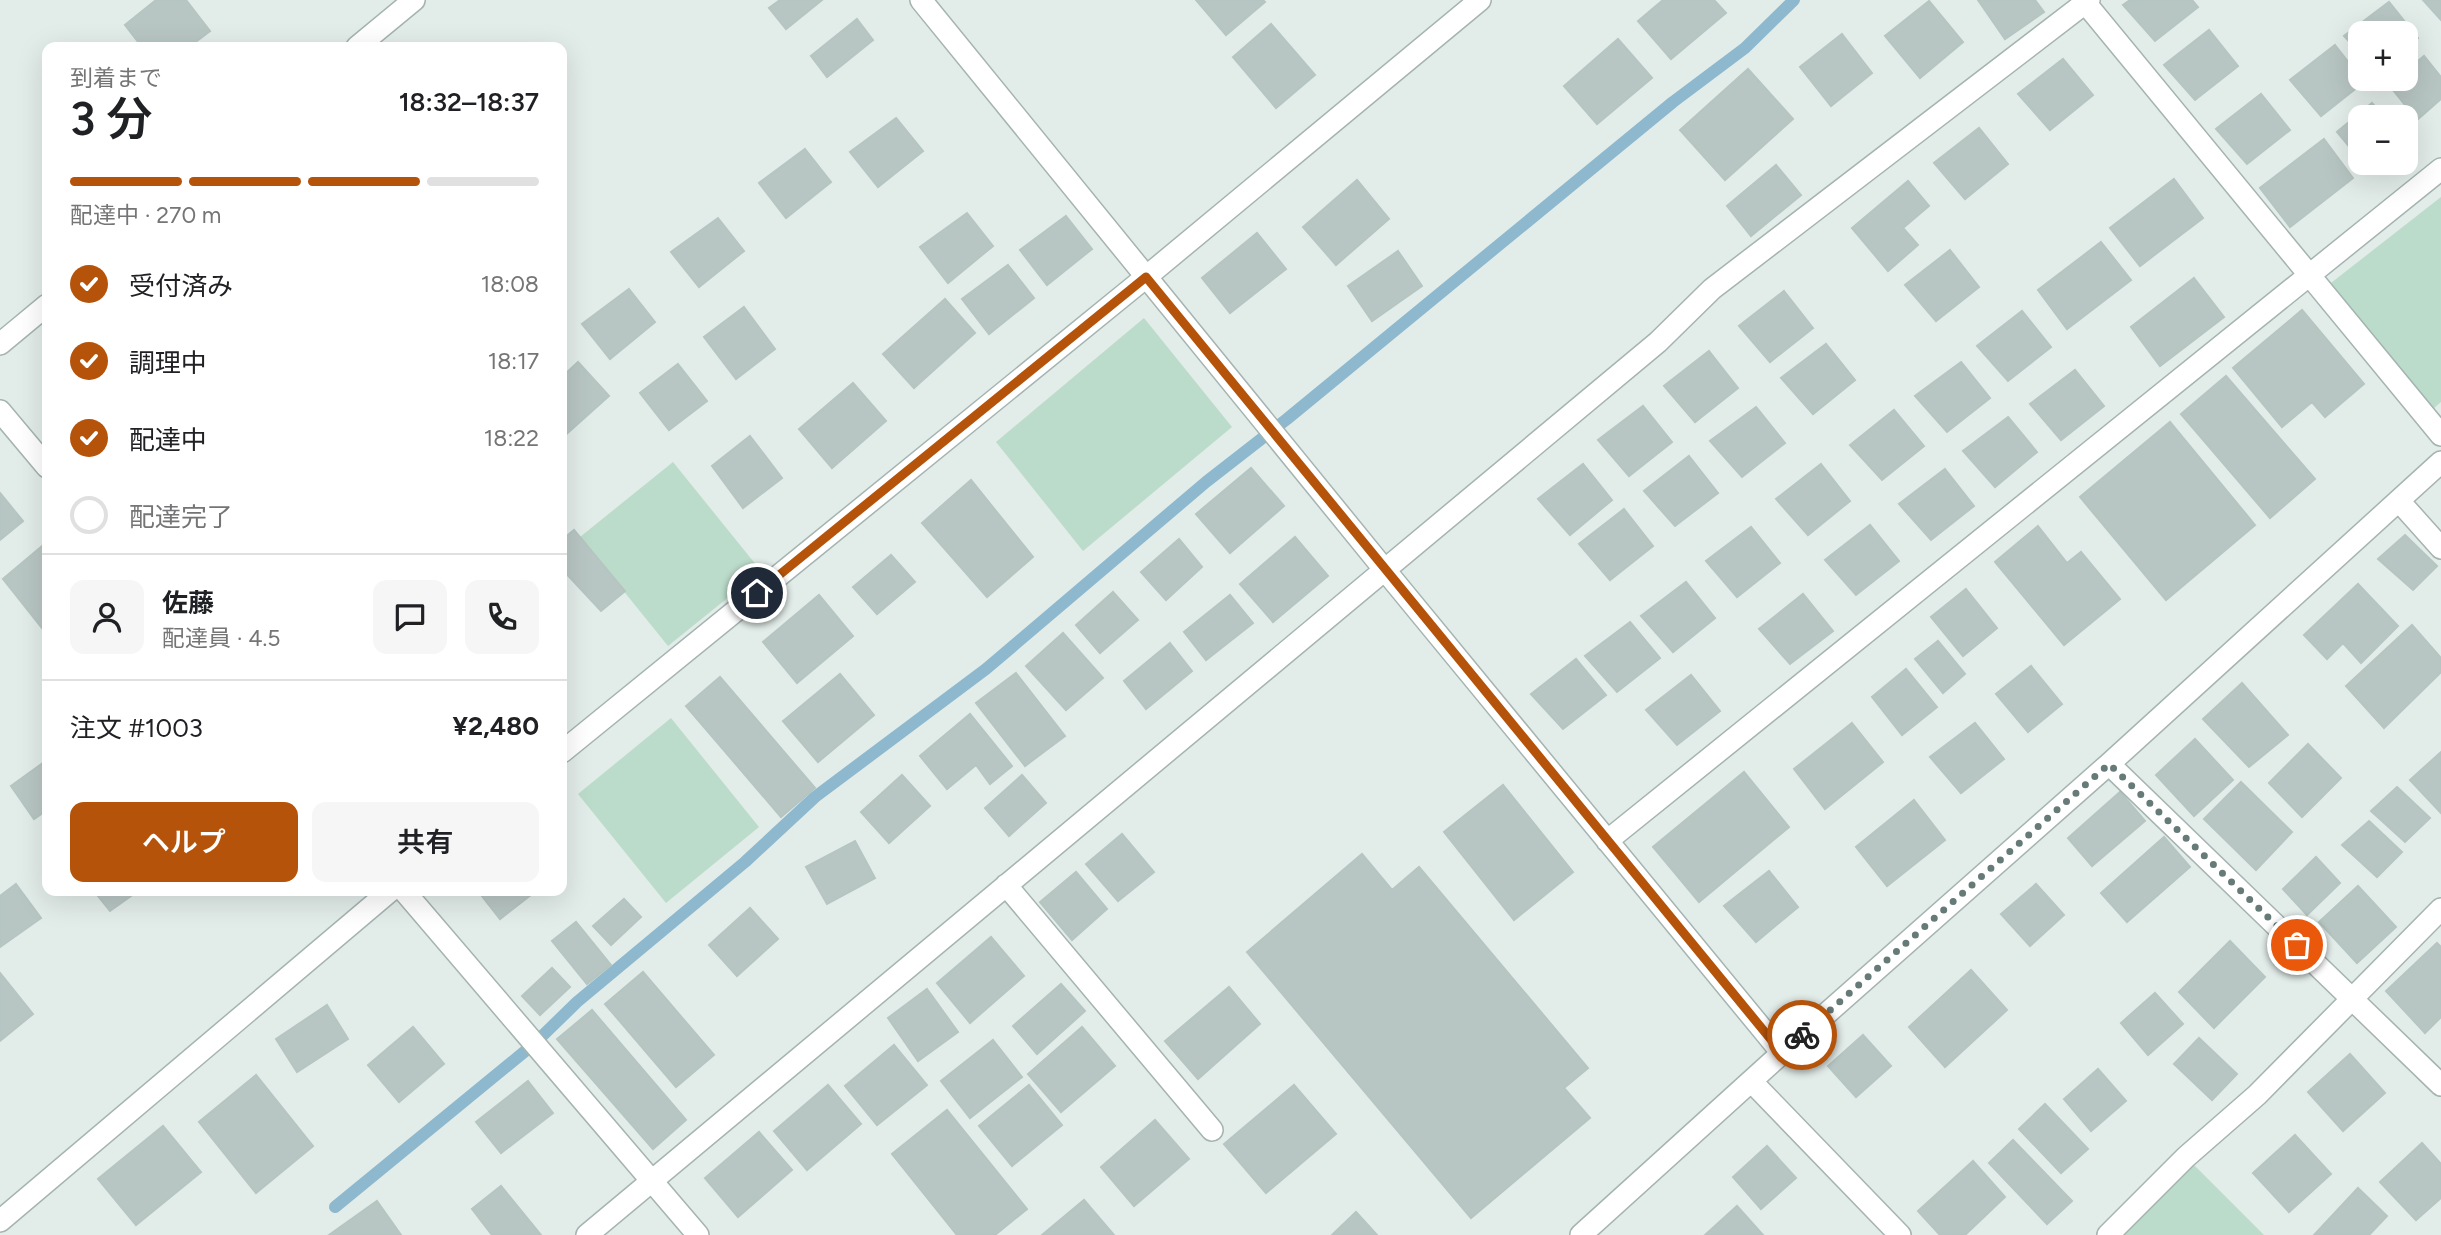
<!DOCTYPE html>
<html lang="ja">
<meta charset="utf-8">
<style>
body{margin:0;font-family:Figtree,"Noto Sans JP",sans-serif;background:#f6f6f6;color:#202124;height:100vh;display:flex;flex-direction:column;font-size:26px;white-space:nowrap}
*{box-sizing:border-box;margin:0}
p{font-size:23px;color:#757577}
.icon{flex:none;width:38px;height:38px;fill:none;stroke:currentColor;stroke-width:2;stroke-linecap:round;stroke-linejoin:round}
.map{position:relative;flex:1;overflow:hidden}
.sheet{position:absolute;left:42px;top:42px;width:525px;height:854px;display:flex;flex-direction:column;background:#fff;border-radius:14px;box-shadow:0 7px 28px #0002}
.sheet>*{flex:none}
.fabs{position:absolute;left:2348px;top:21px;display:grid;gap:14px}
.fabs a{display:grid;place-items:center;width:70px;height:70px;border-radius:14px;background:#fff;box-shadow:0 7px 28px #0002;font-size:35px}
.pin{position:absolute;display:grid;place-items:center;width:60px;height:60px;color:#fff;margin:-30px;border:4px solid #fff;border-radius:50%;box-shadow:0 2px 7px #0007}
.courier{position:absolute;display:grid;place-items:center;width:70px;height:70px;margin:-35px;border:5px solid #b45309;border-radius:50%;background:#fff;color:#222;box-shadow:0 2px 9px #0007}
.overview em{font-style:normal;font-weight:600}
.overview div{display:flex;flex-direction:column-reverse}
.overview{display:flex;align-items:center;justify-content:space-between;height:119px;padding:0 28px}
h1{font-size:46px;font-weight:600;line-height:52px}
.bar{display:grid;grid-template-columns:repeat(4,1fr);gap:10px 7px;align-content:center;height:84px;padding:0 28px}
.bar i{height:9px;border-radius:5px;background:#e0e0e0}
.bar .on{background:#b45309}
.bar p{grid-column:span 4}
.line{display:flex;align-items:center;gap:18px;padding:0 28px;border-top:2px solid #e0e0e0}
.line div{flex:1}
.round{display:grid;place-items:center;flex:none;width:74px;height:74px;border-radius:14px;background:#f6f6f6}
ol{padding:0 28px;list-style:none}
li{display:flex;align-items:center;gap:21px;height:77px}
li p{margin-inline-start:auto}
li .icon{padding:7px;border-radius:50%;background:#b45309;color:#fff;stroke-width:4}
li:last-child{color:#757577}
li i{width:38px;height:38px;border:4px solid #e0e0e0;border-radius:50%}
.button{display:flex;gap:14px;margin-top:auto;padding:14px 28px}
.button a{flex:1;height:80px;border-radius:14px;background:#b45309;color:#fff;font-size:28px;font-weight:600;line-height:80px;text-align:center}
.button a+a{background:#f6f6f6;color:#202124}
.map>svg:first-child{display:block}
.green{fill:#bcdccb}
.lines{fill:none;stroke-linecap:round;stroke-linejoin:round}
.stream{stroke:#8db8ce;stroke-width:12}
.building{fill:#b8c6c3;stroke:#b5c5c1;stroke-width:2}
.minor-casing{stroke:#a5b4b1;stroke-width:24}
.minor{stroke:#fff;stroke-width:21}
.done{stroke:#667a77;stroke-width:7;stroke-dasharray:0 12.6}
.route{stroke:#b45309;stroke-width:9}
</style>
<div class="map">
<svg width="2441" height="1235" viewBox="0 0 2441 1235">
<rect width="100%" height="100%" fill="#e2ece9"/>
<path class="green" d="M2441,197V402L2425,416L2322,290Z
M1144,318L1232,427L1083,551L996,442Z
M673,462L761,571L668,646L580,537Z
M671,718L759,827L666,903L578,794Z
M2186,1157L2264,1235H2108Z"/>
<g class="lines">
<path class="stream" d="M335,1207L535,1043L577,1002L745,862L815,797L986,669L1206,482L1287,419L1673,102L1745,48L1794,0"/>
</g>
<path class="building" d="M156,0H186L210,31L189,47H142L125,25Z
M780,0H822L786,29L769,8Z
M1196,0H1263L1265,2L1226,35Z
M1663,0H1714L1726,13L1671,59L1638,21Z
M1978,0H2035L2044,12L2005,39Z
M2130,0H2192L2198,7L2155,41L2123,5Z
M2423,0H2441V20Z
M1929,1L1963,42L1920,78L1885,36Z
M2389,2L2418,38L2406,47V33H2361V55L2344,36Z
M857,19L873,40L827,77L811,56Z
M1271,24L1315,75L1276,108L1233,57Z
M2209,30L2238,66L2195,100L2164,65Z
M1842,34L1872,73L1831,106L1800,67Z
M1618,39L1652,78L1597,124L1564,86Z
M2335,45L2364,82L2321,116L2290,80Z
M2424,56L2441,77V99L2417,120L2389,85L2396,79H2406V71Z
M2063,59L2093,95L2050,130L2018,94Z
M1748,69L1793,119L1725,180L1680,130Z
M2261,94L2290,130L2247,164L2216,129Z
M2372,103L2384,117H2361V161L2337,132Z
M896,118L923,151L878,187L850,152Z
M1979,128L2008,164L1965,199L1934,163Z
M2324,139L2353,178L2290,227L2260,188Z
M805,149L831,182L786,218L759,183Z
M1776,165L1801,195L1751,236L1727,206Z
M2174,179L2203,218L2140,266L2110,228Z
M1357,180L1389,219L1336,265L1303,227Z
M1908,181L1929,206L1903,228L1918,245L1888,271L1852,228Z
M967,213L993,246L948,283L920,247Z
M1066,216L1092,249L1047,285L1020,250Z
M718,218L744,251L699,287L671,252Z
M1257,233L1286,269L1230,313L1202,278Z
M2101,242L2131,280L2067,329L2038,290Z
M1950,250L1979,287L1936,321L1905,285Z
M1398,251L1422,286L1372,321L1348,286Z
M1008,265L1034,298L989,334L962,299Z
M2194,278L2224,317L2160,366L2131,327Z
M629,289L655,322L610,359L582,324Z
M1784,291L1813,328L1770,362L1739,326Z
M945,299L975,333L914,388L883,354Z
M744,307L775,349L736,379L704,337Z
M2302,310L2364,384L2325,417L2312,402L2282,427L2233,368Z
M2022,311L2051,347L2008,381L1977,346Z
M1826,344L1855,380L1813,414L1781,378Z
M1709,351L1738,388L1695,422L1664,386Z
M578,362L609,396L562,438V377Z
M1961,362L1990,398L1947,432L1915,396Z
M678,364L707,401L669,430L640,393Z
M2075,370L2104,406L2061,440L2030,404Z
M2226,376L2315,479L2270,518L2181,414Z
M853,383L886,421L832,468L799,429Z
M1643,406L1672,442L1629,476L1598,440Z
M1756,407L1785,443L1742,477L1710,441Z
M1894,410L1924,446L1882,480L1850,445Z
M2008,417L2037,452L1995,487L1963,451Z
M2170,422L2255,525L2166,600L2080,497Z
M750,436L782,478L743,508L712,466Z
M1689,456L1718,493L1675,526L1644,491Z
M1583,464L1612,500L1570,535L1538,499Z
M1821,464L1850,501L1808,535L1776,499Z
M1251,468L1284,506L1230,553L1196,514Z
M1945,469L1974,506L1931,540L1899,504Z
M971,480L1033,557L987,597L922,523Z
M0,493L23,521L0,540Z
M1624,509L1653,546L1610,580L1579,544Z
M1870,525L1899,561L1856,595L1825,560Z
M2038,526L2067,563L2081,552L2120,599L2064,645L1995,562Z
M1751,527L1780,563L1737,597L1706,561Z
M574,530L625,591L601,611L562,569V540Z
M2405,535L2437,566L2413,590L2378,559Z
M1295,537L1328,576L1273,622L1240,584Z
M1179,539L1202,567L1166,600L1141,572Z
M47,542V624L42,628L3,579Z
M891,555L915,582L877,614L853,587Z
M1686,582L1715,618L1673,652L1641,616Z
M2358,584L2398,626L2361,663L2343,643L2327,659L2304,635Z
M1966,589L1997,628L1963,656L1931,617Z
M1113,592L1138,620L1100,653L1076,625Z
M1803,594L1833,631L1790,664L1759,629Z
M819,595L853,636L797,683L763,642Z
M1230,595L1253,623L1206,660L1184,632Z
M1630,622L1660,658L1617,692L1585,656Z
M2412,625L2441,658V672L2384,728L2346,686Z
M1063,633L1103,678L1066,710L1026,666Z
M1938,641L1965,674L1943,693L1915,659Z
M1170,643L1192,671L1146,709L1124,681Z
M1576,659L1606,695L1563,729L1531,694Z
M2031,666L2062,704L2028,732L1996,694Z
M1906,669L1937,707L1902,735L1872,697Z
M1016,673L1065,736L1025,766L976,703Z
M840,674L874,715L818,762L783,721Z
M1691,675L1720,711L1677,745L1646,710Z
M720,677L815,788L781,817L686,706Z
M2242,683L2288,735L2249,767L2203,719Z
M970,714L1012,766L990,784L976,765L947,789L920,756Z
M1852,723L1883,762L1825,809L1794,769Z
M1975,723L2004,759L1961,793L1930,757Z
M2195,739L2233,780L2194,816L2156,775Z
M2308,744L2341,778L2302,817L2269,783Z
M2441,752V813L2410,780Z
M47,760V810L34,819L11,786Z
M1744,772L1789,827L1699,902L1653,847Z
M902,775L930,806L889,843L861,812Z
M1022,775L1046,803L1009,836L985,808Z
M2241,782L2292,832L2256,870L2204,819Z
M1503,785L1573,872L1514,920L1444,832Z
M2397,787L2430,818L2405,842L2371,811Z
M2120,792L2145,821L2092,866L2068,838Z
M1914,800L1945,840L1887,886L1856,847Z
M2369,821L2402,852L2377,877L2342,845Z
M1122,834L1154,872L1118,901L1086,864Z
M2164,837L2190,867L2127,922L2101,893Z
M855,841L875,878L827,904L806,867Z
M1362,854L1392,890L1419,867L1588,1068L1564,1088L1590,1118L1471,1218L1247,952Z
M2316,857L2340,883L2307,915L2283,889Z
M1769,871L1798,907L1756,942L1724,906Z
M1076,872L1107,909L1072,940L1040,902Z
M16,884L41,918L0,947V896Z
M2036,884L2064,915L2030,946L2001,914Z
M2358,886L2396,927L2357,963L2319,922Z
M94,891H138L110,911Z
M478,891H536L500,919Z
M624,899L641,917L611,945L593,926Z
M750,908L778,939L737,976L709,945Z
M576,922L611,965L587,984L552,941Z
M991,937L1024,976L970,1023L937,983Z
M2230,941L2265,977L2214,1028L2179,992Z
M2437,943L2441,947V1017L2425,1033L2386,991Z
M552,968L570,987L540,1015L522,996Z
M1971,970L2007,1010L1945,1067L1909,1027Z
M643,972L714,1055L676,1087L605,1004Z
M0,973L33,1014L0,1041Z
M1061,984L1085,1011L1037,1054L1013,1026Z
M1229,987L1260,1024L1198,1079L1165,1041Z
M927,989L958,1032L918,1061L888,1018Z
M2155,993L2183,1024L2148,1055L2121,1023Z
M327,1005L348,1039L297,1072L276,1039Z
M592,1010L686,1120L653,1149L557,1039Z
M413,1027L444,1064L399,1102L368,1065Z
M1082,1027L1115,1066L1061,1112L1028,1074Z
M1863,1035L1891,1066L1856,1097L1828,1066Z
M2199,1038L2237,1074L2212,1100L2174,1064Z
M993,1040L1022,1077L970,1118L941,1081Z
M894,1045L927,1085L877,1125L845,1086Z
M2350,1054L2385,1093L2343,1131L2308,1092Z
M2098,1069L2126,1101L2091,1131L2064,1099Z
M256,1075L313,1146L256,1193L199,1122Z
M528,1081L553,1113L501,1153L476,1122Z
M828,1085L861,1124L807,1170L774,1131Z
M1029,1085L1062,1125L1012,1166L979,1126Z
M1294,1085L1336,1134L1266,1193L1224,1144Z
M2045,1104L2088,1149L2061,1173L2019,1129Z
M947,1110L1027,1209L995,1235H957L892,1154Z
M1155,1120L1189,1159L1134,1206L1101,1167Z
M163,1126L201,1172L136,1225L98,1179Z
M759,1132L792,1170L738,1217L705,1178Z
M2295,1135L2331,1174L2289,1212L2253,1173Z
M2013,1140L2072,1201L2047,1224L1989,1163Z
M2422,1143L2441,1164V1198L2416,1220L2380,1182Z
M1767,1146L1796,1178L1761,1209L1733,1177Z
M1973,1161L2005,1197L1965,1235H1940L1918,1211Z
M501,1186L541,1235H492L472,1209Z
M2358,1188L2387,1216L2369,1235H2314Z
M1084,1200L1114,1235H1042Z
M377,1201L401,1235H329Z
M1737,1206L1763,1235H1705Z
M1356,1212L1377,1235H1332Z"/>
<g class="lines">
<defs>
<path id="minor" d="M921,0L1384,569L1782,1053
M2083,0L2441,435
M357,47L414,0
M0,344L47,305
M0,411L47,467
M2399,501L2441,548
M562,752L1146,277L1480,0
M2109,764L2441,1085
M1607,841L2441,169
M1006,885L1212,1130
M404,891L698,1235
M1751,1081L1900,1235
M0,1221L390,891
M587,1235L1658,342L1712,289L2089,0
M1581,1235L1782,1053L2109,764L2441,462
M2108,1235L2186,1157L2257,1095L2441,909"/>
</defs>
<use href="#minor" class="minor-casing"/>
<use href="#minor" class="minor"/>
</g>
<g class="lines">
<path class="done" d="M1802,1035L2109,764L2297,945"/>
<path class="route" d="M757,593L1146,277L1782,1053L1802,1035"/>
</g>
</svg>
<div class="fabs">
<a>+</a>
<a>−</a>
</div>
<div class="pin" style="left:2297px;top:945px;background:#ea580c"><svg class="icon" aria-label="bag" viewBox="0 0 24 24"><path d="M5 8h14l-1 12H6zM9 8a3 3 0 0 1 6 0"/></svg></div>
<div class="pin" style="left:757px;top:593px;background:#1f2937"><svg class="icon" aria-label="home" viewBox="0 0 24 24"><path d="M3 11l9-7 9 7M6 9v11h12V9"/></svg></div>
<div class="courier" style="left:1802px;top:1035px"><svg class="icon" aria-label="bike" viewBox="0 0 24 24"><circle cx="6" cy="16" r="4"/><circle cx="18" cy="16" r="4"/><path d="M6 16l4-8h5l3 8M10 8l3 8H6M13 5h3"/></svg></div>
<section class="sheet">
<div class="overview"><div><h1>3 分</h1><p>到着まで</p></div><em>18:32–18:37</em></div>
<div class="bar"><i class="on"></i><i class="on"></i><i class="on"></i><i></i><p>配達中 · 270 m</p></div>
<ol>
<li><svg class="icon" aria-label="check" viewBox="0 0 24 24"><path d="M5 12l5 5 9-10"/></svg>受付済み<p>18:08</p></li>
<li><svg class="icon" aria-label="check" viewBox="0 0 24 24"><path d="M5 12l5 5 9-10"/></svg>調理中<p>18:17</p></li>
<li><svg class="icon" aria-label="check" viewBox="0 0 24 24"><path d="M5 12l5 5 9-10"/></svg>配達中<p>18:22</p></li>
<li><i></i>配達完了</li>
</ol>
<div class="line" style="height:126px"><a class="round"><svg class="icon" aria-label="person" viewBox="0 0 24 24"><circle cx="12" cy="8" r="4"/><path d="M4 21q1-7 8-7t8 7"/></svg></a><div><b>佐藤</b><p>配達員 · 4.5</p></div><a class="round"><svg class="icon" aria-label="chat" viewBox="0 0 24 24"><path d="M4 5h16v11H9l-5 4z"/></svg></a><a class="round"><svg class="icon" aria-label="phone" viewBox="0 0 24 24"><path d="M5 4h4l2 5-3 2q2 4 5 5l2-3 5 2v4C11 20 4 13 5 4z"/></svg></a></div>
<div class="line" style="height:91px"><div>注文 #1003</div><b>¥2,480</b></div>
<div class="button"><a>ヘルプ</a><a>共有</a></div>
</section>
</div>
